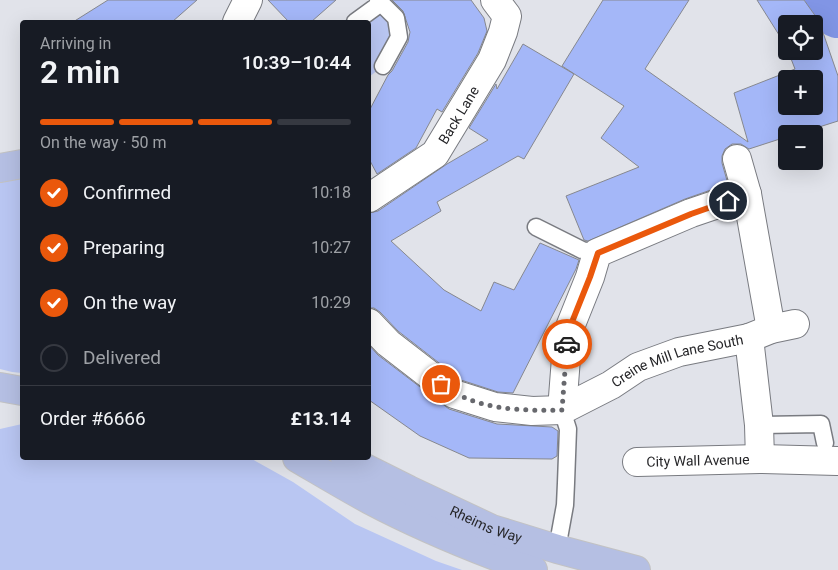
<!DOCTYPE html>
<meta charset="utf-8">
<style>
body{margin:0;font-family:Roboto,sans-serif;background:#20242c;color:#f1f3f6;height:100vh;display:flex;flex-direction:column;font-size:19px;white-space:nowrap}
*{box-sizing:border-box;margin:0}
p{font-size:16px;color:#9ea1a6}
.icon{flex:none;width:28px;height:28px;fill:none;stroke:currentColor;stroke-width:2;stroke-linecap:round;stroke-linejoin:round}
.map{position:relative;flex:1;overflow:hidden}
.panel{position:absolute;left:20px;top:20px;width:351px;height:440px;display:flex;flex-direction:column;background:#171b24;border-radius:5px;box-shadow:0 5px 20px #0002}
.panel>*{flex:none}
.buttons{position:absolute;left:778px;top:15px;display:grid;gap:10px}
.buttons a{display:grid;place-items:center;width:45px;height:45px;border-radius:5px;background:#171b24;box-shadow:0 5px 20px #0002;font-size:25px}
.pin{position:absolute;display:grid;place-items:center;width:42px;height:42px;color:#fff;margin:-21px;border:2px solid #fff;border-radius:50%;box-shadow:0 1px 5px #0007}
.courier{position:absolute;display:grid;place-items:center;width:50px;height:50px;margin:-25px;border:4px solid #ea580c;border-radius:50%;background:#fff;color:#222;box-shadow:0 1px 6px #0007}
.headline em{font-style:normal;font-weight:600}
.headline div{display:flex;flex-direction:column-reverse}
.headline{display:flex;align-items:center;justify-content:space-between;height:85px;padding:0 20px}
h1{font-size:32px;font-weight:600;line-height:38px}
.bar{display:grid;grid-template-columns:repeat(4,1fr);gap:8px 5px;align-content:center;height:60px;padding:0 20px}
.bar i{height:6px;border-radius:4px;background:#363941}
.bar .selected{background:#ea580c}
.bar p{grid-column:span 4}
.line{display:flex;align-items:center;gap:12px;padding:0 20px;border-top:1px solid #363941}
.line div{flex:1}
ol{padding:0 20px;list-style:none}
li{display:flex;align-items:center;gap:15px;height:55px}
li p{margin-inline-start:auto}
li .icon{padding:5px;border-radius:50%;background:#ea580c;color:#fff;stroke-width:4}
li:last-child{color:#9ea1a6}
li i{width:28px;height:28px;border:2px solid #363941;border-radius:50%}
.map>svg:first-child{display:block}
.green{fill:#b9c6f2}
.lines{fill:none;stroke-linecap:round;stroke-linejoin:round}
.river{stroke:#8195e5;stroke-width:52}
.building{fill:#a4b7f8;stroke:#86888f;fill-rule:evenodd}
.service-casing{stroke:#797b81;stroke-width:19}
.minor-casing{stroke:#797b81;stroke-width:30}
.primary-casing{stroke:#c2c2c3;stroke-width:30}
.service{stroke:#fff;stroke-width:16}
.minor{stroke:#fff;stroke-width:28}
.primary{stroke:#b5bfe3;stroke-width:28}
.done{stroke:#67686d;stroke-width:5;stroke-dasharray:0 9}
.route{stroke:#ea580c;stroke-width:6}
.labels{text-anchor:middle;stroke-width:4.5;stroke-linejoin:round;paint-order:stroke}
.street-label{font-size:14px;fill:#262629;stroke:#e1e3ea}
</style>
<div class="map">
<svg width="838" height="570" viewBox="0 0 838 570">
<rect width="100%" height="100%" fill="#e1e3ea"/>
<path class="green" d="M381,3L396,18L383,66L369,77V22H355Z
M22,178V373L12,372L0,369V182Z
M22,424V458H250L293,482L355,524L436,561L462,570H0V429Z"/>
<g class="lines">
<path class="river" d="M831,0L838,12"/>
</g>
<path class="building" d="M108,0H197L172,22H73Z
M268,0H336L311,22H289Z
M392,0H471L484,18L487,31L478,53L442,112L437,109L416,148L377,174L369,159V111L388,75L392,71L408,42L410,32L403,11Z
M603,0H689L645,69L748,142L734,93L795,69L788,51H814V24H786V46L757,0H804L819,21L838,76V121L797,134H786V137L749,149L741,144H732L725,149L722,156V163L728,184L685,199L588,241L584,240L566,196L639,167L601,138L624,106L562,66ZM786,79H814V106H786Z
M523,44L574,74L524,159L518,156L437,202L441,211L391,241L444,290L481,311L494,282L514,290L540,243L579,260L576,269L513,393L498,392L461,380L398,331L380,312L374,308H369V213L378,211L447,164L488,140L469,128L496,84L497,89Z
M369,345L378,355L449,409L497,424L552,427L558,431L557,456L552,459L469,458L420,436L369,400Z"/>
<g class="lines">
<defs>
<path id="service" d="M378,0L396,18L399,37L383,66
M355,22L381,3
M536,227L582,250L597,253
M759,425L821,424L825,443
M557,549L565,505L566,483L568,429L562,410"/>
<g id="minor">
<path d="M237,22L248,0"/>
<path d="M737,159L747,194L771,329"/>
<path id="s1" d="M369,198L435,154L492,60L503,32L507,16L495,0"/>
<path id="s2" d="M369,323L388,343L454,394L495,407L532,411L562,410L611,385L638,367L679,352L749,338L771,329L795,324"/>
<path d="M749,338L759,425L760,459"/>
<path d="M562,410L568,332L590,277L597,253L691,213L747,194"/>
<path id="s3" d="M637,462L760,459L837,461"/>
</g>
<g id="primary">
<path d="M0,168L22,164"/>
<path d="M0,387L22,391"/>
<path d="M297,458C321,472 346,487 370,500C423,528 477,550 533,570"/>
<path id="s4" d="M345,458L409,490L492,529L557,549L636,570"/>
</g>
</defs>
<use href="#service" class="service-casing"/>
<use href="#minor" class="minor-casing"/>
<use href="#primary" class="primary-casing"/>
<use href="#service" class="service"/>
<use href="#minor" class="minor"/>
<use href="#primary" class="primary"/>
</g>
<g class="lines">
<path class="done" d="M441,384C475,410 520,411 562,410L567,344"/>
<path class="route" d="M567,344L568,332L590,277L598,253L691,214L728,201"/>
</g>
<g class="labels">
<g class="street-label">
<text dy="5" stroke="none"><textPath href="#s1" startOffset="125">Back Lane</textPath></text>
<text dy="5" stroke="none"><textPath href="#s2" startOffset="348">Creine Mill Lane South</textPath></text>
<text dy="5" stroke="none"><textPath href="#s3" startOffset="61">City Wall Avenue</textPath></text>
<text dy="5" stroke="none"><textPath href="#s4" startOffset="156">Rheims Way</textPath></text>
</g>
</g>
</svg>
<div class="buttons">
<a><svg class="icon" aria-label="locate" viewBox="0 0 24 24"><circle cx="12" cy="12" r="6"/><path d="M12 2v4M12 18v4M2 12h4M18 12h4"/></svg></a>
<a>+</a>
<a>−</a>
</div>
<div class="pin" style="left:441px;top:384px;background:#ea580c"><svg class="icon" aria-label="bag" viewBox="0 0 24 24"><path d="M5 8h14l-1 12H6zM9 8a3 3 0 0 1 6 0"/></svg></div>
<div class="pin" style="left:728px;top:201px;background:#1f2937"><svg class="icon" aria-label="home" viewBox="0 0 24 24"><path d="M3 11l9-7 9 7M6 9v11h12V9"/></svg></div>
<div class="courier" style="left:567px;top:344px"><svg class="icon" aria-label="car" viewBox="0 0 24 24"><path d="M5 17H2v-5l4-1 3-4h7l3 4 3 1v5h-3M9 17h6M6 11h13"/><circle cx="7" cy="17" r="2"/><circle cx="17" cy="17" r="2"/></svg></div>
<section class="panel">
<div class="headline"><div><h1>2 min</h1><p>Arriving in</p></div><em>10:39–10:44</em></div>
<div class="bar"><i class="selected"></i><i class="selected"></i><i class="selected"></i><i></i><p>On the way · 50 m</p></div>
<ol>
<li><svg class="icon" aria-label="check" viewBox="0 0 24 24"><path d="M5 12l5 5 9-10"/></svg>Confirmed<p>10:18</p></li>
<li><svg class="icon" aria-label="check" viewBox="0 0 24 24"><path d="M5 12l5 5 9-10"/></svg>Preparing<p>10:27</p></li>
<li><svg class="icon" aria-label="check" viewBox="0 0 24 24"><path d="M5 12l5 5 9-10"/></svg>On the way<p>10:29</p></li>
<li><i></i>Delivered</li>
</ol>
<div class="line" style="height:65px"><div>Order #6666</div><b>£13.14</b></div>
</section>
</div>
